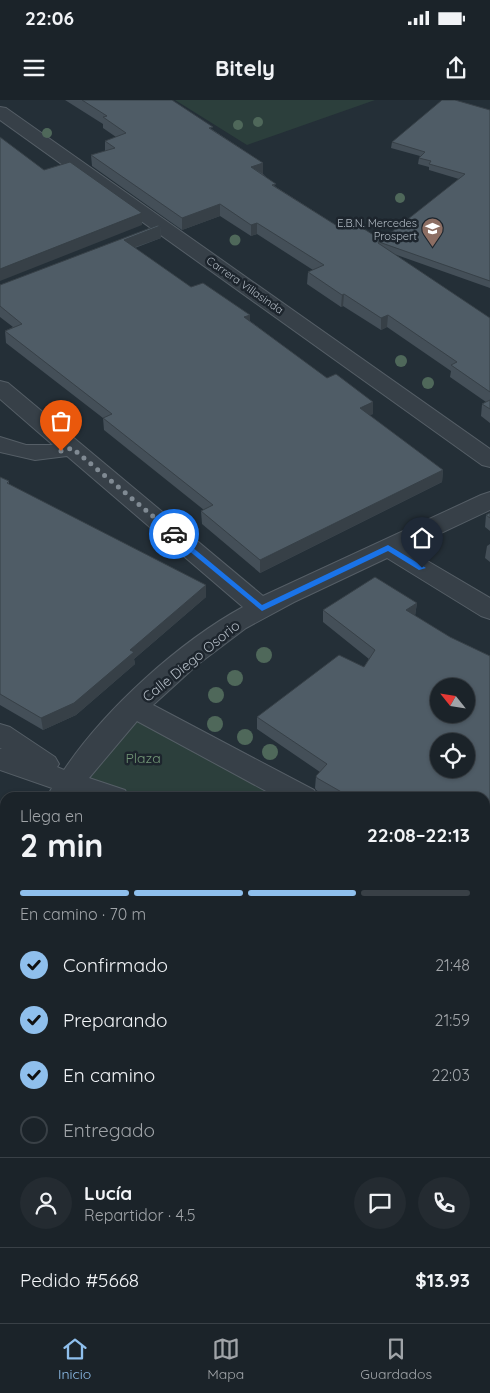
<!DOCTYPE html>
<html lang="es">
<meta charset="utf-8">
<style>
body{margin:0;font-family:Quicksand,sans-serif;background:#242b31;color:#f1f3f6;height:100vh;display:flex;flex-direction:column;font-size:19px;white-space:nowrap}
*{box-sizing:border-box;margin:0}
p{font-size:16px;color:#a0a4a8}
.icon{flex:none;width:28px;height:28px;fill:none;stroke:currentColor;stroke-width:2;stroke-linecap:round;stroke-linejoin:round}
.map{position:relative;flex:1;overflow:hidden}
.sheet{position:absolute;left:0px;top:692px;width:490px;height:531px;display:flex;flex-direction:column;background:#1b2329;border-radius:15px 15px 0 0;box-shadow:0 1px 4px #0004,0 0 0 1px #394046}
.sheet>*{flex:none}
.needle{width:32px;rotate:300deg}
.buttons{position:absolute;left:430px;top:578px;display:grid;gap:10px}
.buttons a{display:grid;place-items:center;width:45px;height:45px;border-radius:50%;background:#1b2329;box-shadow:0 1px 4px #0004,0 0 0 1px #394046;font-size:25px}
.pin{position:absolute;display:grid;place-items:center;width:42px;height:42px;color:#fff;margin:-51px -21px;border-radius:50% 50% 50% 0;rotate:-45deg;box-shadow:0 0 5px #0007}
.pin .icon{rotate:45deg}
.courier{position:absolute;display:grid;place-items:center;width:50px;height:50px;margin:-25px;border:4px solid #1a73e8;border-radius:50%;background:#fff;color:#222;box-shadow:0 1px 6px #0007}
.overview em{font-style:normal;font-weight:700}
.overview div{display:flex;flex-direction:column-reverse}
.overview{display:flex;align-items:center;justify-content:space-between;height:85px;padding:0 20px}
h1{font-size:32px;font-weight:700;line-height:38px}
.bar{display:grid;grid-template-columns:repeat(4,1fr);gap:8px 5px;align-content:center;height:60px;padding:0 20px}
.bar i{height:6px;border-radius:4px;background:#394046}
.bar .active{background:#8fbfec}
.bar p{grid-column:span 4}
.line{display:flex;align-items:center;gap:12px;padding:0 20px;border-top:1px solid #394046}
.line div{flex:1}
.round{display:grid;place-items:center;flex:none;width:52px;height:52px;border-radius:26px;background:#242b31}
ol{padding:0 20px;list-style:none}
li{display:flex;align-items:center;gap:15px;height:55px}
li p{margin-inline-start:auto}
li .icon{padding:5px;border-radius:50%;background:#8fbfec;color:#111;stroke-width:4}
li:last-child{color:#a0a4a8}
li i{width:28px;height:28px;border:2px solid #394046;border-radius:50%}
.status{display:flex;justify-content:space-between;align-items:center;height:35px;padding:0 25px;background:#1b2329;direction:ltr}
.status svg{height:14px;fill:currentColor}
header{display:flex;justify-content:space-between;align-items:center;height:65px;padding:0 20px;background:#1b2329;font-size:22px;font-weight:700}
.tab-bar{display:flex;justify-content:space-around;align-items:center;height:70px;border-top:1px solid #394046;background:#1b2329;font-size:14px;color:#a0a4a8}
.tab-bar a{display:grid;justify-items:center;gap:2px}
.tab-bar .active{color:#8fbfec}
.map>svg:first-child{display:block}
.green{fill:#2c3f3c}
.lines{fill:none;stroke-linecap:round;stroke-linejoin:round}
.minor-casing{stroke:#555e66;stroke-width:2}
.minor{fill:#374048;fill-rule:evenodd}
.tree{fill:#4f685a}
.wall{fill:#444f58}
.shaded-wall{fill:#374047}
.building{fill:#4f5c66;stroke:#374047;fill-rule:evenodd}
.route{fill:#1a73e8}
.done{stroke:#808a93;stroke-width:5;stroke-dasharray:0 9}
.labels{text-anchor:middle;stroke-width:5;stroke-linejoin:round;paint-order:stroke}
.far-poi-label{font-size:11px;fill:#b2bbc4;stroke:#1d252d;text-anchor:end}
.far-street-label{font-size:11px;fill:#b2bbc4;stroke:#1d252d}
.street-label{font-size:14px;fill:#b2bbc4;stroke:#1d252d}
.park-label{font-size:14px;fill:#739777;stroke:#1d252d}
</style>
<div class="status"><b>22:06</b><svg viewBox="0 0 49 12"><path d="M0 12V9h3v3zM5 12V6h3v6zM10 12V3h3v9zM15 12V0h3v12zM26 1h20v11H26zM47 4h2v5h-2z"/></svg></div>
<header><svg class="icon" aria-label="menu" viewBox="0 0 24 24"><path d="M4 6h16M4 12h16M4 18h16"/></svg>Bitely<svg class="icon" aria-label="share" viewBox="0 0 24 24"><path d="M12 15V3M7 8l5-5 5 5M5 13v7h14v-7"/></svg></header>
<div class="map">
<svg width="490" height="1223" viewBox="0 0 490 1223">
<rect width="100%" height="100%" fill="#242f37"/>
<path class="green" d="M175,0H375L247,45Z
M126,614L295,697H116L71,682Z"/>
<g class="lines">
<defs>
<path id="minor" d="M0,7L6,8L490,349V367L482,365L0,20Z
M0,281L8,283L263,496L481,395L490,392V410L407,449L490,498V519L481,516L387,458L294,502L246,528L197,565L153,605L314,690L318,698H279L137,621L89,678L125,690L129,698H46L52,688L0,670V649H2L0,648V624L10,627L55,657L59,664L57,667L64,670C105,609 179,542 243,507L67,356L35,360L0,352V337L26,345H53L0,299Z
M485,782L490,784V809L485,807Z
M5,785V818L0,819V787Z
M490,810V835L485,836V811Z
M0,878L5,879V906L0,905Z
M0,1028H5V1060L0,1058Z
M485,1044L490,1046V1078L485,1076Z
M331,1219H369L371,1223H333Z"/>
</defs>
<use href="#minor" class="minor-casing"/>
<use href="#minor" class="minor"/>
</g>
<g class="tree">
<circle cx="258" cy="22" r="5"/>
<circle cx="238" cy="25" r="5"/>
<circle cx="47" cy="33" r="5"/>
<circle cx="400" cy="98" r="5"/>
<circle cx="235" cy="140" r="5.5"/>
<circle cx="401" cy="261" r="6"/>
<circle cx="428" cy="283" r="6"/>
<circle cx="264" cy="555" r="8"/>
<circle cx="235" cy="578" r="8"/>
<circle cx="216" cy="595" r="8"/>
<circle cx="215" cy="624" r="8"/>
<circle cx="245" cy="637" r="8"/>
<circle cx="270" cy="652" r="8"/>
</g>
<path class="wall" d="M65,0H172L213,30L263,63V74L276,87L342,129L379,142L459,79L429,70V67L418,64L419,58L420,56L391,48L392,42L490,10V188L394,154L490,218V323L481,316L482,304L486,302L450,277L451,271L387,227L381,230L343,206L341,207L307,184L308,172L313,170L257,134L251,136L220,116L182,130L92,66L91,55L105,51V41L116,37L103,28V24Z
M160,126L161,138L135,148L191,187L250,215V221L373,314L369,315L443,370L442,382L260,473L202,424L201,411L204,410L104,330L103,318L6,243L5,231L13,227L0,217V185Z
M0,377L9,381V384L206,497L134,559L135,564L76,615L43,630L0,605Z
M490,413V431L485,427L486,415Z
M490,444V462L485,458L487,446Z
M417,503L415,516L450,537L490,556V782L485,781V698H329L316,690L315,688L316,676L320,672L257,629V617L364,567L369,559L323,522V510Z
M485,850L490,851V973L485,972Z"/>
<path class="shaded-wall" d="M263,63V74L251,67Z
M220,104V116L182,130V118Z
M142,113V125L0,181V169Z
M257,123V134L251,136V125Z
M160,126L161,138L124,151V140Z
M344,194L343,206L341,207L342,195Z
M250,215V226L244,217Z
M388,215L387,227L381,230V218Z
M373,302V314L359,320L360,308Z
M443,370L442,382L260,473V460Z
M206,485V497L134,559L135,564L76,615L43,630L41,618L130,550Z
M417,503L415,515L404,523L406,510Z"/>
<path class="building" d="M82,0H172L213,27L209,28L263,63L251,67L276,84L272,85L342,129L356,124L380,139L378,143L490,218V292L451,265L457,262L388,215L381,218L344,194L342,195L308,172L324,165L257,123L251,125L220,104L182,118L91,55L115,48L105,41L126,33L103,17L107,16Z
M442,0H455L490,10V181L379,142L465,74L429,64L431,61L419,58L425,52L392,42Z
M0,37L44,70L70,62L142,113L0,169Z
M158,125L160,126L124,140L191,187L203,183L250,215L244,217L327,278L336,274L373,302L360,308L443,370L260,460L201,411L213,405L103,318L112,314L5,231L22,224L0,206V185Z
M490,300V309L482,304Z
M0,377L9,381L7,383L206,485L130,550L134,552L74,603L41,618L0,594Z
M490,413V418L486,415Z
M375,477L417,503L406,510L450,537L490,556V770L486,768L485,772V698H352L317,678L316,676L327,664L257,617L339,555L364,567L375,550L323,510ZM439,586H466V614H439ZM439,641H466V669H439Z
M485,850L490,851V960L485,959Z"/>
<path class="route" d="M174,432L262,505L388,445L426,468L419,470L388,451L262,511L171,436L170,434Z"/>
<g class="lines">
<path class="done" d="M61,351L72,348L174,434"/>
</g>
<defs>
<symbol id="school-pin" viewBox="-11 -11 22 30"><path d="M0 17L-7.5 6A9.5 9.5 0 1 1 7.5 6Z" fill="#8d6e63" stroke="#1d252d"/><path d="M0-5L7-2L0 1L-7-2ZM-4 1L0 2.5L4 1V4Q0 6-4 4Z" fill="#fff"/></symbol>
</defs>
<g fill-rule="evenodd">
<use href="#school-pin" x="420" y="116" width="25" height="34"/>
</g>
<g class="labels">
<g class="far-poi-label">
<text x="417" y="127">E.B.N. Mercedes<tspan x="417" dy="13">Prospert</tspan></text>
</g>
<g class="far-street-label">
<text transform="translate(245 185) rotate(35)" y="4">Carrera Villasinda</text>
</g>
<g class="street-label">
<text transform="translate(191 561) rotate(-39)" y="5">Calle Diego Osorio</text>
</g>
<g class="park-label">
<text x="143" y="663">Plaza</text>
</g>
</g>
</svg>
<div class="buttons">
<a><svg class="needle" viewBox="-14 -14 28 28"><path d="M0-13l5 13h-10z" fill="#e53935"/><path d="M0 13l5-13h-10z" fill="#a0a4a8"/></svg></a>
<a><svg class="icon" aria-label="locate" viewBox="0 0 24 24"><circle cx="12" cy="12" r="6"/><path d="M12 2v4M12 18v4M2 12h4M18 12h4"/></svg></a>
</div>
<div class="pin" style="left:61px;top:351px;background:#ea580c"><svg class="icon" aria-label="bag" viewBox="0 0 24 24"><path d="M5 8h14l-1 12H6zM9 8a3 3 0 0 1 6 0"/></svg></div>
<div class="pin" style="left:422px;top:468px;background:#1f2937"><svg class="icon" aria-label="home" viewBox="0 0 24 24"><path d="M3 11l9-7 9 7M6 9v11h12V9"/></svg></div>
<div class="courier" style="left:174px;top:434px"><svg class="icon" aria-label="car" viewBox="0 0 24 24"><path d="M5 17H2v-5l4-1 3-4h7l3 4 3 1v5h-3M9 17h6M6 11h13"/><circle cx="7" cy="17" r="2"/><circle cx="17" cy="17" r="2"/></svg></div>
<section class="sheet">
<div class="overview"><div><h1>2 min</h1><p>Llega en</p></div><em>22:08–22:13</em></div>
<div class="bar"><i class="active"></i><i class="active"></i><i class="active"></i><i></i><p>En camino · 70 m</p></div>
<ol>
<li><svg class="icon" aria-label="check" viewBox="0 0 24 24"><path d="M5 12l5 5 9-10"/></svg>Confirmado<p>21:48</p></li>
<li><svg class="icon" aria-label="check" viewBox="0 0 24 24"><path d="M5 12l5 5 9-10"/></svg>Preparando<p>21:59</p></li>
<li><svg class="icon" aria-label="check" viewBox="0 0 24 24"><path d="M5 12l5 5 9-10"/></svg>En camino<p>22:03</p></li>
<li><i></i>Entregado</li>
</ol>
<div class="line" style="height:90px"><a class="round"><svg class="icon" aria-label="person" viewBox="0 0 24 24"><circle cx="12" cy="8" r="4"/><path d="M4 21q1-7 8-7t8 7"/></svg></a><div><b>Lucía</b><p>Repartidor · 4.5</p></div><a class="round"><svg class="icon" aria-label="chat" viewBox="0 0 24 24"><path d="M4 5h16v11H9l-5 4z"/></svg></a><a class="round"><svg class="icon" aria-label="phone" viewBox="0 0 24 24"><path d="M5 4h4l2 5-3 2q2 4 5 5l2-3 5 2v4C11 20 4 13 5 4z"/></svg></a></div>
<div class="line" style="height:65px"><div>Pedido #5668</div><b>$13.93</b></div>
</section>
</div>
<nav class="tab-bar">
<a class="active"><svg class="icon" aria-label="home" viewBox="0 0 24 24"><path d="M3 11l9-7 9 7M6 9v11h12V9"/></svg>Inicio</a>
<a><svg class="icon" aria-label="map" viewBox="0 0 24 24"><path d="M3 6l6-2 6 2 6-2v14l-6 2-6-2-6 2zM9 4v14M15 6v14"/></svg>Mapa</a>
<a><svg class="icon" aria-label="saved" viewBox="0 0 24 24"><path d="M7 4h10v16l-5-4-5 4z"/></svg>Guardados</a>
</nav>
